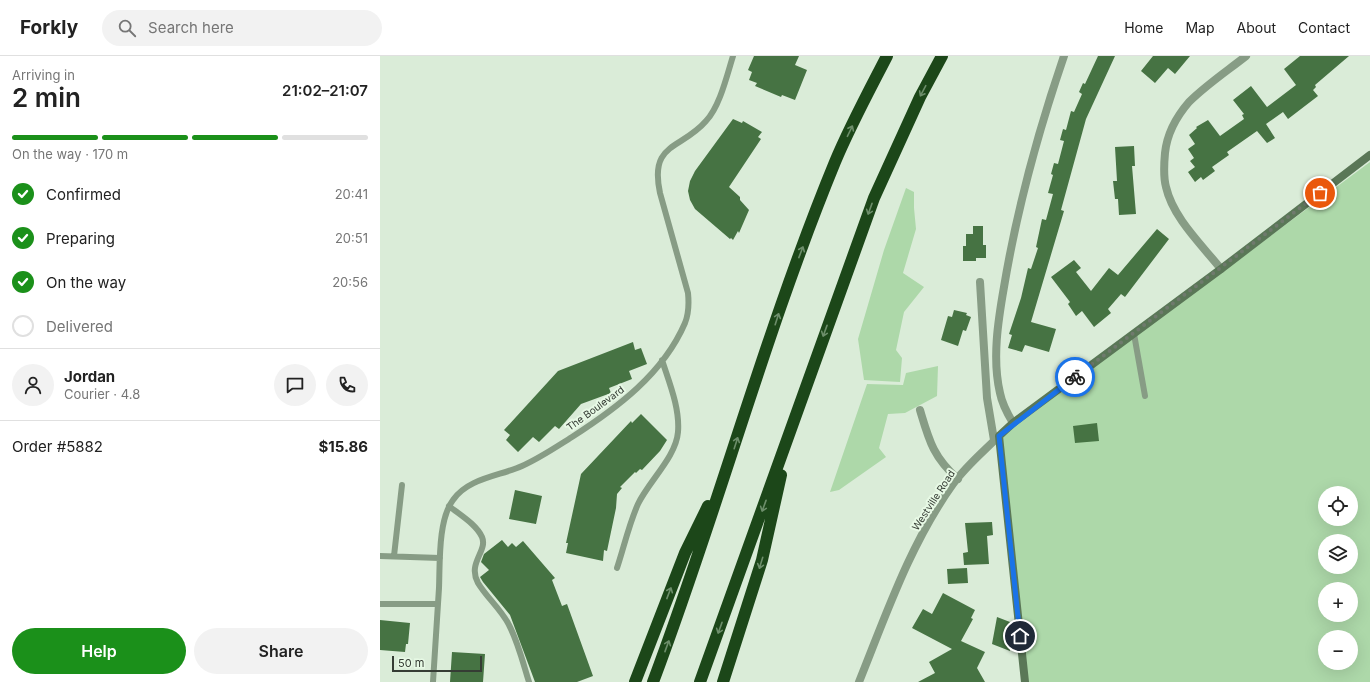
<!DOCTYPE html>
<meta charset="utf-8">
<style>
body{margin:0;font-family:Inter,sans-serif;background:#f2f2f2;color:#222;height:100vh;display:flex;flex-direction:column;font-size:15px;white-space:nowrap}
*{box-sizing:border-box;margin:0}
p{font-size:13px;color:#767676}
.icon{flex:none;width:22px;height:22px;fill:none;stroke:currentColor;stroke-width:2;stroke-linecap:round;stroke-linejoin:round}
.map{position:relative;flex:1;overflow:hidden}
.panel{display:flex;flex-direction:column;background:#fff;width:380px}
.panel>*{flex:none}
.tools{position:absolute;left:938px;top:430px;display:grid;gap:8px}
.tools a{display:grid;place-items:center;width:40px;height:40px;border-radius:50%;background:#fff;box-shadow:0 4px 16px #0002;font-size:20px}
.scale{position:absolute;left:12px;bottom:10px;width:90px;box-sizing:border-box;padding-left:4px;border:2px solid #353c34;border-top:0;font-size:11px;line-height:14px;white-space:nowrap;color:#353c34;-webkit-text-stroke:3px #e7f9e5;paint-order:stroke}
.pin{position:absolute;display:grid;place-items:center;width:34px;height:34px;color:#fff;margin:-17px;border:2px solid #fff;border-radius:50%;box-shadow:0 1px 4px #0007}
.courier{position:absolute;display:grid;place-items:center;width:40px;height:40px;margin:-20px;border:3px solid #1a73e8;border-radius:50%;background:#fff;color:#222;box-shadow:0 1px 5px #0007}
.overview em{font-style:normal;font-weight:600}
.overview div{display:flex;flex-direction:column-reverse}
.overview{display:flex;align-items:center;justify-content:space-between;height:68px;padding:0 12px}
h1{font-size:26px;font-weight:600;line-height:30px}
.bar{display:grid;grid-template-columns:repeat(4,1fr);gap:6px 4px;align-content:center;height:48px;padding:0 12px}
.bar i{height:5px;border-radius:3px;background:#e0e0e0}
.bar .active{background:#1b901a}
.bar p{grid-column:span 4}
.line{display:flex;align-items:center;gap:10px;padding:0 12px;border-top:1px solid #e0e0e0}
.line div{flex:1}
.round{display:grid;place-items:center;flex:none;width:42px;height:42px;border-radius:21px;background:#f2f2f2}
ol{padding:0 12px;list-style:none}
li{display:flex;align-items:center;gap:12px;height:44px}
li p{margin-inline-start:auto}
li .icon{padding:4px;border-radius:50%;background:#1b901a;color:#fff;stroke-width:4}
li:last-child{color:#767676}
li i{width:22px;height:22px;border:2px solid #e0e0e0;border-radius:50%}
.cta{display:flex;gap:8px;margin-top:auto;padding:8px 12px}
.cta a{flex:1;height:46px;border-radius:24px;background:#1b901a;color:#fff;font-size:16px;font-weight:600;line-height:46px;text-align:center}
.cta a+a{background:#f2f2f2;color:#222}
header{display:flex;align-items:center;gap:24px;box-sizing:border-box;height:56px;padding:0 20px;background:#fff;border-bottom:1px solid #e0e0e0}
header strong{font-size:19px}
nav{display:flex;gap:22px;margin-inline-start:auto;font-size:14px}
.search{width:280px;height:36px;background:#f2f2f2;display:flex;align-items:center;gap:10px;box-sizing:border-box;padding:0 14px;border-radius:22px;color:#767676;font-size:15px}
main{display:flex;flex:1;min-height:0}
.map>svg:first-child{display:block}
.green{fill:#add8a9;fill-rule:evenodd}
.building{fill:#467343}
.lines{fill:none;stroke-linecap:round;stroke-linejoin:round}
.lane{stroke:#879c85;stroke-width:6}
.street{stroke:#879c85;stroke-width:8}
.secondary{stroke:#5a7757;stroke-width:8}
.highway{stroke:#1c4719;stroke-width:12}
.oneway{stroke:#6d8e6b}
.done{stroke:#6f7a6d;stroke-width:4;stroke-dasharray:0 7.2}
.route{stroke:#1a73e8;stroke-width:5}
.labels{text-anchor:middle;stroke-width:4;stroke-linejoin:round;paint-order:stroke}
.street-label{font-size:10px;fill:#353c34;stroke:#e7f9e5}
</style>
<header>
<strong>Forkly</strong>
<div class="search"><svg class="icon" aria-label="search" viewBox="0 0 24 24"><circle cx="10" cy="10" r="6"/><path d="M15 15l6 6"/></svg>Search here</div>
<nav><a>Home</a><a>Map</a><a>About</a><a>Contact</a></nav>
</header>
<main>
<section class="panel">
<div class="overview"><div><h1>2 min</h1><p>Arriving in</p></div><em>21:02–21:07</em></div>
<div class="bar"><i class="active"></i><i class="active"></i><i class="active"></i><i></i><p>On the way · 170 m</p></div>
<ol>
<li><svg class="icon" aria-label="check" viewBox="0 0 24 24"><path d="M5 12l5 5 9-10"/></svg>Confirmed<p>20:41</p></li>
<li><svg class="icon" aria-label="check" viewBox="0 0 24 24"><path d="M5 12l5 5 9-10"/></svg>Preparing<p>20:51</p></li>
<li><svg class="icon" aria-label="check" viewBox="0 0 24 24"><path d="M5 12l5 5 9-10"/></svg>On the way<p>20:56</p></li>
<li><i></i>Delivered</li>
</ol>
<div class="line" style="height:72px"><a class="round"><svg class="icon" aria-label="person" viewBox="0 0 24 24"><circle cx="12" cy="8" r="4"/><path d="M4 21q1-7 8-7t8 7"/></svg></a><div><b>Jordan</b><p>Courier · 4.8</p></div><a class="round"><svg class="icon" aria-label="chat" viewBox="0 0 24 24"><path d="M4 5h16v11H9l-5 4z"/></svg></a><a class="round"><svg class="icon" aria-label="phone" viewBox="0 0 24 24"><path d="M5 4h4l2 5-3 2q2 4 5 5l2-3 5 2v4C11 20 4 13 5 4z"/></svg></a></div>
<div class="line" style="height:52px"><div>Order #5882</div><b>$15.86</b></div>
<div class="cta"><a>Help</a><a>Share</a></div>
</section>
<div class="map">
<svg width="990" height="626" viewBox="0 0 990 626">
<rect width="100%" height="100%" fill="#daecd8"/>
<path class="green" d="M990,106V626H646L621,380ZM945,437H971V463H945ZM945,485H971V511H945ZM945,533H971V559H945ZM945,581H971V607H945Z
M526,132L534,136V152L536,173L523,217L544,231L524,256L516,294L522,302L520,326L484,324L478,283L504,194Z
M558,310L557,340L525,357L508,358L499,392L506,401L459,434L450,436L487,328L523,329L526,317Z"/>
<path class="building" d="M374,0H419L415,9L427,14L415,44L402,39L401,41L375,30L377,27L369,24L372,16L368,14Z
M718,0H735L706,63L681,154L684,155L651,266L676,273L669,296L645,289L642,296L628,292L632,279L629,278L641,242L648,212L651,213L658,192L656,191L662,163L666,164L673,138L668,137L673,119L671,118L674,107L678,108L684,85L680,84L683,73L686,74L691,55L694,56L702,38L699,36L703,27L705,28Z
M773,0H810L795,18L788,12L775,27L761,15Z
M920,0H969L935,29L936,31L933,34L938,40L908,63L903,56L886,68L895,82L887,87L877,75L847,96L849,99L832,111L835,115L823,124L821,121L815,126L808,116L815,111L810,105L814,102L808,93L815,88L809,79L817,72L816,71L828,64L840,80L864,63L862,59L864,58L853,44L871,30L887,51L916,29L904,13Z
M353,63L362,67L363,65L382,76L378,81L381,83L349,131L360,141V144L369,154L359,177L358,175L353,184L351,182L350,183L315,153L310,144L308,135L310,125L315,115Z
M754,90L755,110H752L756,158L739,159L738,143H735L733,125H737L735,91Z
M593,170H603V189H606V202H596V205H583V190H586V178H593Z
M777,173L789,183L745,241L741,238L728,253L731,257L714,271L702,255L696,260L688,248L690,246L671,221L694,204L701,212L696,216L711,235L729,212L738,219Z
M574,254L587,257L586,259L591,261L586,275L583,274L578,290L561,284L568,260L572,261Z
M253,286L255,294L261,292L267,308L249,315L252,323L229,332L231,337L201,348L179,373L175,370L159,386L153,381L138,396L126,384L130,379L124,374L178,315Z
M261,358L287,384L280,395L262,414L260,413L256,417L255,416L240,431L242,432L237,438L236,452L227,495L224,494L223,505L186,497L188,487H186L201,418L251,365L252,367Z
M717,367L719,385L695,387L693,370Z
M135,434L162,440L156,468L129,463Z
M612,466L613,479L607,480L609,508L584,509L583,497L588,496L585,467Z
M122,484L128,491L132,487L136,491L143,485L175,522L172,524L182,550L187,548L213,620L197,626H155L130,559L103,526L100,521L109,514L101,506L104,498Z
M587,512L588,527L568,528L567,513Z
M563,537L595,554L591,562L593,563L581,585L605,596L597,612L605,626H538L555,617L549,606L572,593L532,572L543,553L552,558Z
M617,561L630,566V595L612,588Z
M0,564L30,567L28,588H26L25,596L0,594Z
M72,596L105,598L103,626H70Z"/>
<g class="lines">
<path class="lane" d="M754,278L765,340
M69,450C80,459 96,468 102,481C108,495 87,507 98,527C107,542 121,553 129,569C138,586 143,607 149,626
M0,500L60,502
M14,500L22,429
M237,512C244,491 249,468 258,448C269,425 296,401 298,376C300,352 289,326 282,304
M0,548H58
M53,626C55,595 57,564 59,532C60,507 58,464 73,444C88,422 120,420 142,410C160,402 176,391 192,381C237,352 283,318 305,267C309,257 309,247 308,237L280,137C269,86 301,94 326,65C340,50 347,19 353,0"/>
<path class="street" d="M841,213C822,189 793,162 786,131C783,120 784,108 785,97C787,78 796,61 809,46C826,29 847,15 866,0
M600,226L607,342L614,384
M540,354C549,384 553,401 578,423
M633,367C627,357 622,348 620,337C612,303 618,265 624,231C637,153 658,76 684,0
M479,626C506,559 530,488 573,428C586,410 603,396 619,380"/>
<path class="secondary" d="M645,626L619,380L633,367L841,213L990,99"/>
<path class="highway" d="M255,626L305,497L328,450
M273,626C338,454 385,276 455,106C470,70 489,35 507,0
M320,626L494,142L540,41L562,0
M343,626L382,504L401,419"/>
</g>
<defs><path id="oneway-shaft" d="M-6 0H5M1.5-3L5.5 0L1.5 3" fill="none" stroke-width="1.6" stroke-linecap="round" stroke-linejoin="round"/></defs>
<g class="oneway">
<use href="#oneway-shaft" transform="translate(543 35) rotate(118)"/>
<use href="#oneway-shaft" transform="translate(470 75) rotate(-64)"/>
<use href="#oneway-shaft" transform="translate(490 153) rotate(110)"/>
<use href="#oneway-shaft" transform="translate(421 196) rotate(-69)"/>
<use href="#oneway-shaft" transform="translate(397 263) rotate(-72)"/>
<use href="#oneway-shaft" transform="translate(445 275) rotate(110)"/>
<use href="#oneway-shaft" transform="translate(356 387) rotate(-72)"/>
<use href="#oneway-shaft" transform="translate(384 450) rotate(110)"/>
<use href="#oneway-shaft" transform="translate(381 507) rotate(107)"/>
<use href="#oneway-shaft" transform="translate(289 537) rotate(-69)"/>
<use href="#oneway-shaft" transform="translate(340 572) rotate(110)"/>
<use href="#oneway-shaft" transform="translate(287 590) rotate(-70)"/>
</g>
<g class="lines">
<path class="done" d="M695,321L940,137"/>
<path class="route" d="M640,580L619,380L695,321"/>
</g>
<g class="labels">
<g class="street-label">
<text transform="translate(215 352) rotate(-36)" y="4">The Boulevard</text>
<text transform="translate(553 444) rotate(-57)" y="4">Westville Road</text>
</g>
</g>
</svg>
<div class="tools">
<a><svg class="icon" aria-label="locate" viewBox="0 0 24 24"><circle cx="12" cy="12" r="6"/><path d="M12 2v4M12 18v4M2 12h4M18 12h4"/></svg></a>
<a><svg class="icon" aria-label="layers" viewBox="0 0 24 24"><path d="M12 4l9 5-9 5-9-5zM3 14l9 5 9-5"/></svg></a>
<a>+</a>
<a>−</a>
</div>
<div class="scale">50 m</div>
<div class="pin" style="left:940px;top:137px;background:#ea580c"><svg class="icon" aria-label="bag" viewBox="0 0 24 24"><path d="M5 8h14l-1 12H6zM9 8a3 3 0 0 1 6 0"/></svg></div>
<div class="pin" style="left:640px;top:580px;background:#1f2937"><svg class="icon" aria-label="home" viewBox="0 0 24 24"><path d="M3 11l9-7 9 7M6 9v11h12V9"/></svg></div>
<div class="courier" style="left:695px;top:321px"><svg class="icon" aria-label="bike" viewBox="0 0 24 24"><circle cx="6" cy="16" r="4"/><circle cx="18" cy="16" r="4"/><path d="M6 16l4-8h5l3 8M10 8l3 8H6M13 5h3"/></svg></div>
</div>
</main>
